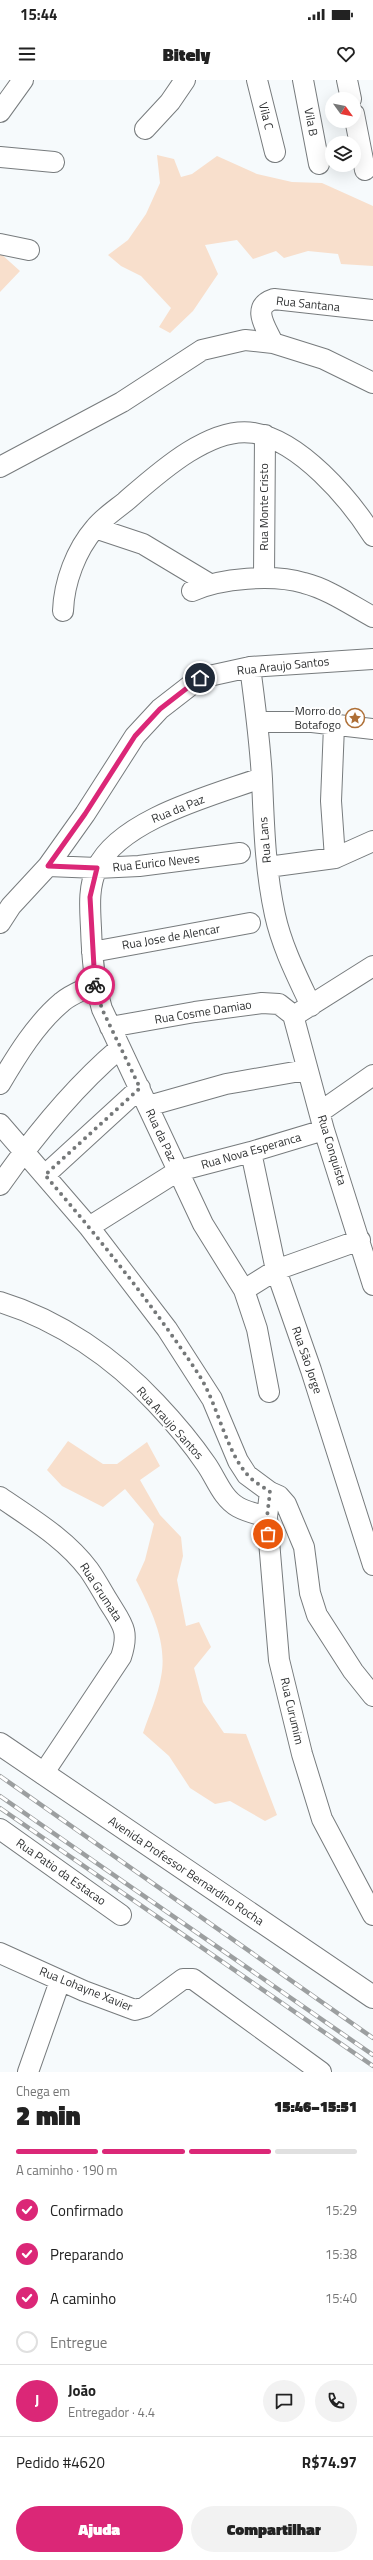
<!DOCTYPE html>
<html lang="pt">
<meta charset="utf-8">
<style>
body{margin:0;font-family:"Titillium Web",sans-serif;background:#f2f2f2;color:#222;height:100vh;display:flex;flex-direction:column;font-size:15px;white-space:nowrap}
*{box-sizing:border-box;margin:0}
p{font-size:13px;color:#767676}
.icon{flex:none;width:22px;height:22px;fill:none;stroke:currentColor;stroke-width:2;stroke-linecap:round;stroke-linejoin:round}
.map{position:relative;height:1992px;overflow:hidden}
.side{display:flex;flex-direction:column;background:#fff;flex:1}
.side>*{flex:none}
.needle{width:26px;rotate:123deg}
.buttons{position:absolute;left:325px;top:12px;display:grid;gap:8px}
.buttons a{display:grid;place-items:center;width:36px;height:36px;border-radius:50%;background:#fff;box-shadow:0 4px 16px #0002;font-size:20px}
.pin{position:absolute;display:grid;place-items:center;width:34px;height:34px;color:#fff;margin:-17px;border:2px solid #fff;border-radius:50%;box-shadow:0 1px 4px #0007}
.courier{position:absolute;display:grid;place-items:center;width:40px;height:40px;margin:-20px;border:3px solid #db2777;border-radius:50%;background:#fff;color:#222;box-shadow:0 1px 5px #0007}
.overview em{font-style:normal;font-weight:800}
.overview div{display:flex;flex-direction:column-reverse}
.overview{display:flex;align-items:center;justify-content:space-between;height:68px;padding:0 16px}
h1{font-size:26px;font-weight:800;line-height:30px}
.bar{display:grid;grid-template-columns:repeat(4,1fr);gap:6px 4px;align-content:center;height:48px;padding:0 16px}
.bar i{height:5px;border-radius:3px;background:#e0e0e0}
.bar .current{background:#db2777}
.bar p{grid-column:span 4}
.line{display:flex;align-items:center;gap:10px;padding:0 16px;border-top:1px solid #e0e0e0}
.line div{flex:1}
.round{display:grid;place-items:center;flex:none;width:42px;height:42px;border-radius:21px;background:#f2f2f2}
ol{padding:0 16px;list-style:none}
li{display:flex;align-items:center;gap:12px;height:44px}
li p{margin-inline-start:auto}
li .icon{padding:4px;border-radius:50%;background:#db2777;color:#fff;stroke-width:4}
li:last-child{color:#767676}
li i{width:22px;height:22px;border:2px solid #e0e0e0;border-radius:50%}
.primary-button{display:flex;gap:8px;margin-top:auto;padding:8px 16px}
.primary-button a{flex:1;height:46px;border-radius:24px;background:#db2777;color:#fff;font-size:16px;font-weight:800;line-height:46px;text-align:center}
.primary-button a+a{background:#f2f2f2;color:#222}
.status{display:flex;justify-content:space-between;align-items:center;height:28px;padding:0 20px;background:#fff;direction:ltr}
.status svg{height:11px;fill:currentColor}
header{display:flex;justify-content:space-between;align-items:center;height:52px;padding:0 16px;background:#fff;font-size:18px;font-weight:800}
.map>svg:first-child{display:block}
.green{fill:#f8dfcc}
.lines{fill:none;stroke-linecap:round;stroke-linejoin:round}
.minor-casing{stroke:#777b7d;stroke-width:22}
.major-casing{stroke:#777b7d;stroke-width:24}
.minor{stroke:#fff;stroke-width:20}
.major{stroke:#fff;stroke-width:22}
.rail-casing{stroke:#9c9fa0;stroke-width:4.5}
.rail{stroke:#fff;stroke-width:3;stroke-dasharray:9;stroke-linecap:butt}
.done{stroke:#757879;stroke-width:4;stroke-dasharray:0 7.2}
.route{stroke:#db2777;stroke-width:5}
.labels{text-anchor:middle;stroke-width:3.5;stroke-linejoin:round;paint-order:stroke}
.street-label{font-size:12px;fill:#303233;stroke:#fff}
.poi-label{font-size:12px;fill:#303233;stroke:#fff;text-anchor:end}
</style>
<div class="status"><b>15:44</b><svg viewBox="0 0 49 12"><path d="M0 12V9h3v3zM5 12V6h3v6zM10 12V3h3v9zM15 12V0h3v12zM26 1h20v11H26zM47 4h2v5h-2z"/></svg></div>
<header><svg class="icon" aria-label="menu" viewBox="0 0 24 24"><path d="M4 6h16M4 12h16M4 18h16"/></svg>Bitely<svg class="icon" aria-label="heart" viewBox="0 0 24 24"><path d="M12 20l-8-8c-3-5 5-10 8-4 3-6 11-1 8 4z"/></svg></header>
<div class="map">
<svg width="373" height="1992" viewBox="0 0 373 1992">
<rect width="100%" height="100%" fill="#f6fafc"/>
<path class="green" d="M157,75L174,79L181,97L192,94L217,76L257,94L292,102L322,103L373,126V186L341,184L338,174L308,171L284,178L276,171L253,179L237,160L205,165L218,194L193,231L170,253L159,247L171,228L141,196L121,186L108,175L128,160L146,134L160,103Z
M0,173L20,191L0,212Z
M68,1361L103,1384H117L147,1362L160,1386L140,1400L160,1435L181,1457L183,1476L177,1500L186,1546L199,1542L211,1567L194,1588L203,1622L224,1653L246,1654L277,1735L265,1741L230,1721L215,1724L190,1708L169,1676L143,1653C149,1635 158,1616 161,1597C168,1563 151,1529 136,1500L145,1480L154,1444L125,1409L103,1427L62,1406L47,1390Z"/>
<g class="lines">
<defs>
<path id="minor" d="M257,0L275,72
M303,0L319,84
M347,0L351,19
M0,32L23,0
M354,34L365,90
M145,49L170,22L185,0
M0,77L54,82
M0,164L29,170
M273,263C266,247 250,227 274,219L373,230
M0,387L122,322L202,270L245,260L273,263L324,279L373,303
M95,448L143,464L208,503
M264,498L265,355
M192,511C221,498 273,494 304,503C328,509 351,525 373,537
M63,531C64,502 76,470 95,448C103,438 115,430 125,422C156,395 210,345 254,353C300,361 349,418 373,456
M250,587C255,624 260,662 262,699C264,746 265,789 275,835C282,867 297,896 311,926
M257,642H312L373,649
M334,646L331,721L335,778
M261,698C214,715 120,739 97,788C88,807 90,828 91,848C92,877 94,902 102,929L203,1144L244,1210L257,1249L269,1312
M48,786L97,788L139,786L240,773
M268,787L335,778L373,761
M0,843L11,826L48,786L85,734L135,656L160,629L200,598L250,587L373,579
M92,872L250,843
M300,932L373,886
M293,935L324,1050L373,1205
M110,947L195,932L262,923L279,924L293,935
M0,1004C17,975 36,944 62,922C71,914 84,910 95,904
M148,1026L226,1004L306,990
M320,1032L373,995
M0,1044L89,1147L167,1249L212,1319L238,1381L247,1395L270,1412L279,1416L286,1424L304,1467L310,1513L317,1535L353,1591L373,1616
M251,1072L276,1190L311,1290L373,1485
M45,1095L140,1008
M0,1105C35,1055 74,1007 120,968
M89,1147L178,1091L251,1072L324,1050
M244,1210L276,1190L360,1160
M0,1222C59,1240 114,1278 156,1323C174,1342 191,1362 206,1384C216,1398 222,1418 238,1427C247,1432 257,1434 267,1437
M270,1412L267,1437L279,1580L302,1674L322,1739L373,1835
M0,1417C32,1439 66,1459 89,1490C96,1500 102,1511 108,1521C122,1544 130,1550 121,1577L43,1694
M0,1749L121,1835
M0,1873L84,1911L135,1930L145,1927L183,1899H193L321,1992
M28,1992L60,1901"/>
<path id="major" d="M0,1664L373,1917"/>
</defs>
<use href="#minor" class="minor-casing"/>
<use href="#major" class="major-casing"/>
<use href="#minor" class="minor"/>
<use href="#major" class="major"/>
<defs>
<path id="rail" d="M0,1696L373,1958
M0,1716L373,1975
M0,1728L373,1986"/>
</defs>
<use href="#rail" class="rail-casing"/>
<use href="#rail" class="rail"/>
</g>
<g class="lines">
<path class="done" d="M95,905L102,929L140,1008L45,1095C99,1158 153,1225 199,1295C218,1325 225,1368 246,1393C252,1401 262,1406 270,1412L267,1437L268,1454"/>
<path class="route" d="M95,905L90,817L97,788L48,786L85,734L135,656L160,629L200,598"/>
</g>
<defs>
<symbol id="sight-ring" viewBox="-11 -11 22 22"><circle r="9.5" fill="#fff" stroke="#ae6f36" stroke-width="1.5"/><path d="M0-6L1.8-2.2L6-1.7L2.9 1.2L3.7 5.4L0 3.3L-3.7 5.4L-2.9 1.2L-6-1.7L-1.8-2.2Z" fill="#ae6f36"/></symbol>
</defs>
<g fill-rule="evenodd">
<use href="#sight-ring" x="344" y="627" width="22" height="22"/>
</g>
<g class="labels">
<g class="street-label">
<text transform="translate(266 36) rotate(76)" y="4">Vila C</text>
<text transform="translate(311 42) rotate(79)" y="4">Vila B</text>
<text transform="translate(308 224) rotate(6)" y="4">Rua Santana</text>
<text transform="translate(264 427) rotate(-90)" y="4">Rua Monte Cristo</text>
<text transform="translate(283 586) rotate(-6)" y="4">Rua Araujo Santos</text>
<text transform="translate(178 729) rotate(-22)" y="4">Rua da Paz</text>
<text transform="translate(265 760) rotate(-95)" y="4">Rua Lans</text>
<text transform="translate(156 783) rotate(-6)" y="4">Rua Eurico Neves</text>
<text transform="translate(171 857) rotate(-10)" y="4">Rua Jose de Alencar</text>
<text transform="translate(203 932) rotate(-9)" y="4">Rua Cosme Damiao</text>
<text transform="translate(161 1055) rotate(65)" y="4">Rua da Paz</text>
<text transform="translate(332 1070) rotate(73)" y="4">Rua Conquista</text>
<text transform="translate(251 1071) rotate(-16)" y="4">Rua Nova Esperanca</text>
<text transform="translate(307 1280) rotate(71)" y="4">Rua São Jorge</text>
<text transform="translate(170 1343) rotate(48)" y="4">Rua Araujo Santos</text>
<text transform="translate(101 1512) rotate(57)" y="4">Rua Grumata</text>
<text transform="translate(292 1631) rotate(77)" y="4">Rua Curumim</text>
<text transform="translate(186 1791) rotate(34)" y="4">Avenida Professor Bernardino Rocha</text>
<text transform="translate(61 1792) rotate(35)" y="4">Rua Patio da Estacao</text>
<text transform="translate(86 1909) rotate(22)" y="4">Rua Lohayne Xavier</text>
</g>
<g class="poi-label">
<text x="341" y="635">Morro do<tspan x="341" dy="14">Botafogo</tspan></text>
</g>
</g>
</svg>
<div class="buttons">
<a><svg class="needle" viewBox="-14 -14 28 28"><path d="M0-13l5 13h-10z" fill="#e53935"/><path d="M0 13l5-13h-10z" fill="#767676"/></svg></a>
<a><svg class="icon" aria-label="layers" viewBox="0 0 24 24"><path d="M12 4l9 5-9 5-9-5zM3 14l9 5 9-5"/></svg></a>
</div>
<div class="pin" style="left:268px;top:1454px;background:#ea580c"><svg class="icon" aria-label="bag" viewBox="0 0 24 24"><path d="M5 8h14l-1 12H6zM9 8a3 3 0 0 1 6 0"/></svg></div>
<div class="pin" style="left:200px;top:598px;background:#1f2937"><svg class="icon" aria-label="home" viewBox="0 0 24 24"><path d="M3 11l9-7 9 7M6 9v11h12V9"/></svg></div>
<div class="courier" style="left:95px;top:905px"><svg class="icon" aria-label="bike" viewBox="0 0 24 24"><circle cx="6" cy="16" r="4"/><circle cx="18" cy="16" r="4"/><path d="M6 16l4-8h5l3 8M10 8l3 8H6M13 5h3"/></svg></div>
</div>
<section class="side">
<div class="overview"><div><h1>2 min</h1><p>Chega em</p></div><em>15:46–15:51</em></div>
<div class="bar"><i class="current"></i><i class="current"></i><i class="current"></i><i></i><p>A caminho · 190 m</p></div>
<ol>
<li><svg class="icon" aria-label="check" viewBox="0 0 24 24"><path d="M5 12l5 5 9-10"/></svg>Confirmado<p>15:29</p></li>
<li><svg class="icon" aria-label="check" viewBox="0 0 24 24"><path d="M5 12l5 5 9-10"/></svg>Preparando<p>15:38</p></li>
<li><svg class="icon" aria-label="check" viewBox="0 0 24 24"><path d="M5 12l5 5 9-10"/></svg>A caminho<p>15:40</p></li>
<li><i></i>Entregue</li>
</ol>
<div class="line" style="height:72px"><b class="round" style="background:#db2777;color:#fff">J</b><div><b>João</b><p>Entregador · 4.4</p></div><a class="round"><svg class="icon" aria-label="chat" viewBox="0 0 24 24"><path d="M4 5h16v11H9l-5 4z"/></svg></a><a class="round"><svg class="icon" aria-label="phone" viewBox="0 0 24 24"><path d="M5 4h4l2 5-3 2q2 4 5 5l2-3 5 2v4C11 20 4 13 5 4z"/></svg></a></div>
<div class="line" style="height:52px"><div>Pedido #4620</div><b>R$74.97</b></div>
<div class="primary-button"><a>Ajuda</a><a>Compartilhar</a></div>
</section>
